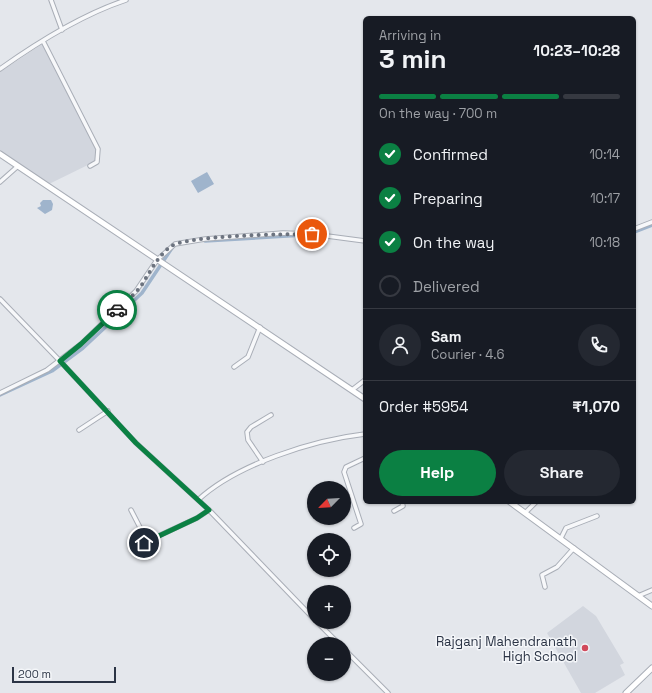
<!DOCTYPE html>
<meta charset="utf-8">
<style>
body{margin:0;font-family:"Space Grotesk",sans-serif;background:#242831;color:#f1f3f6;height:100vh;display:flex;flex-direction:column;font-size:15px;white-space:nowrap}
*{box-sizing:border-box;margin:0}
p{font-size:13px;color:#9ea1a6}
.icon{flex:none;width:22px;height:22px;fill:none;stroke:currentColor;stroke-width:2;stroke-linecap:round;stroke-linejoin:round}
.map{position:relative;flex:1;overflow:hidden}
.panel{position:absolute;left:363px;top:16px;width:273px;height:488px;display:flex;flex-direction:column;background:#171b24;border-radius:6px;box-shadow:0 1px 3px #0004}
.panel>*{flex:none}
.needle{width:26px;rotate:246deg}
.fabs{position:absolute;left:307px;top:481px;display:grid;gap:8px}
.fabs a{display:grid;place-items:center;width:44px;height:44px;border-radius:50%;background:#171b24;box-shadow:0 1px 3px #0004;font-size:20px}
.scale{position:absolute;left:12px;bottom:10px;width:104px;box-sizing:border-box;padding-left:4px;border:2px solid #2b3445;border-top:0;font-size:11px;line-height:14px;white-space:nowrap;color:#2b3445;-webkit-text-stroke:3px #f4f6f9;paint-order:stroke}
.pin{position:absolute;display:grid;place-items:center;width:34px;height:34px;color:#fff;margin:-17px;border:2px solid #fff;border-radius:50%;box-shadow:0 1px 4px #0007}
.courier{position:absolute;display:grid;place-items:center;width:40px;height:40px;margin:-20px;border:3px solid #0b8043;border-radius:50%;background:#fff;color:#222;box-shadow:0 1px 5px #0007}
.overview em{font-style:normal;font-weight:600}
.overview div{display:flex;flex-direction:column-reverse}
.overview{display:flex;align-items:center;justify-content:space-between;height:68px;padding:0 16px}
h1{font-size:26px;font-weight:600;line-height:30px}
.bar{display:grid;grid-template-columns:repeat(4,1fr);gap:6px 4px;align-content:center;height:48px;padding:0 16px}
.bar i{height:5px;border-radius:3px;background:#363941}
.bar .selected{background:#0b8043}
.bar p{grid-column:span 4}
.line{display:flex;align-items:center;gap:10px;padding:0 16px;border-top:1px solid #363941}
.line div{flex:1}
.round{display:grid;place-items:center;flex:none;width:42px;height:42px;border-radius:21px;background:#242831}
ol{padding:0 16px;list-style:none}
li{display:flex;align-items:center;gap:12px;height:44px}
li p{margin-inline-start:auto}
li .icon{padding:4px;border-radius:50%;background:#0b8043;color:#fff;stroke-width:4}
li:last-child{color:#9ea1a6}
li i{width:22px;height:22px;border:2px solid #363941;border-radius:50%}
.primary-button{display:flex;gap:8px;margin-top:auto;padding:8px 16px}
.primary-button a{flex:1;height:46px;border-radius:24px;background:#0b8043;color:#fff;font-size:16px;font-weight:600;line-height:46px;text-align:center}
.primary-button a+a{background:#242831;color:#f1f3f6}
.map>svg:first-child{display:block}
.built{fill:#d2d6de}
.water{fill:#9fb4cc}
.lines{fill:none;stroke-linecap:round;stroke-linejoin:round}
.canal{stroke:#9fb4cc;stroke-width:3.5}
.street-casing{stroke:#a9aeb7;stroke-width:5.5}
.secondary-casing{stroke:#a9aeb7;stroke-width:7}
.street{stroke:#f7f8fa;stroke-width:3.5}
.secondary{stroke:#fff;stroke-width:5}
.done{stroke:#6c737f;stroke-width:4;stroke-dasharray:0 7.2}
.route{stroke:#0b8043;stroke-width:5}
.poi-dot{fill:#d1495b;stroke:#f4f6f9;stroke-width:1.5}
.labels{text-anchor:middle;stroke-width:3;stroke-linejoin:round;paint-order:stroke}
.poi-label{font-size:13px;fill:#2b3445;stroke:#f4f6f9;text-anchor:end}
</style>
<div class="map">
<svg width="652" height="693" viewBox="0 0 652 693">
<rect width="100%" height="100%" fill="#e4e7ec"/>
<path class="built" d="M42,44L96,150V161L49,184L0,152V72Z
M583,606L596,616L624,663L620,665L625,675L595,693H581L547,633Z"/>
<path class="water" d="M207,172L214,184L198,193L191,181Z
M43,200H51L53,204L52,210L45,214L37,208L41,206L40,203Z"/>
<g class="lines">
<path class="canal" d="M634,232L652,225
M205,241L304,235
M0,395L52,371L83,348L142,293L172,248"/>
<defs>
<path id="street" d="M51,0L62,30
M43,41L98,149L97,162L90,166
M0,69C38,42 81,15 126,0
M0,182L18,166
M634,229L652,222
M0,299L60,361L136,443L209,510L314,619
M234,367L248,357L260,327
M352,390L365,380
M0,393L47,370L81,344L136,291L157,260L175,244L205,239L283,233L312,234L365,241
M79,430L108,411
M263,462L248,440L247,432L251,427L271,415
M198,500C237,464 313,440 365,434
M131,510L147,541
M394,511L403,506L402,502
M525,513L536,502
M354,528L361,524L344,472L346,467L365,458
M561,538L566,528L597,516
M139,545L197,518L209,510
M545,587L542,575L557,567L574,548
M638,596L652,590
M317,622L339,644
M344,649L388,693"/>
<path id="secondary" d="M0,154L365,399
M510,502L652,606
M626,693L652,668"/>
</defs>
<use href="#street" class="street-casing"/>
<use href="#secondary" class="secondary-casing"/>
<use href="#street" class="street"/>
<use href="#secondary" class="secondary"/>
</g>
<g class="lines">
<path class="done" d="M117,310C125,302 134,295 141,286C150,272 157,257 170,247C184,235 289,234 312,234"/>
<path class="route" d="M117,310L81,344L60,361L136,443L209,510L197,518L144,543"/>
</g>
<circle class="poi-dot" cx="585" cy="648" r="4"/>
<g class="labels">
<g class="poi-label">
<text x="577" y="646">Rajganj Mahendranath<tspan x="577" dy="15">High School</tspan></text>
</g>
</g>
</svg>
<div class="fabs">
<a><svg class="needle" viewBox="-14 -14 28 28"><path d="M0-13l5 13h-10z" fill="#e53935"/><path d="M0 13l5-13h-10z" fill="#9ea1a6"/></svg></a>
<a><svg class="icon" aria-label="locate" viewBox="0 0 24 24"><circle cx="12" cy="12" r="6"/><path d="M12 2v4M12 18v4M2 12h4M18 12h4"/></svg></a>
<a>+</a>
<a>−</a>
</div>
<div class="scale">200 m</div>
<div class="pin" style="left:312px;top:234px;background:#ea580c"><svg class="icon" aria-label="bag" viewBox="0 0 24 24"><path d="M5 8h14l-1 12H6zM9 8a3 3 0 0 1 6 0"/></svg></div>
<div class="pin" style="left:144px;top:543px;background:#1f2937"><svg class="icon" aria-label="home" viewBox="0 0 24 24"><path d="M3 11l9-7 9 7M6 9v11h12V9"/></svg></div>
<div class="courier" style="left:117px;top:310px"><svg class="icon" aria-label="car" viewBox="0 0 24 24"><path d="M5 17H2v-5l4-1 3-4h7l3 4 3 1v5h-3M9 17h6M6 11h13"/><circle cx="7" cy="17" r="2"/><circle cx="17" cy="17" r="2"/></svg></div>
<section class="panel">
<div class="overview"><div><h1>3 min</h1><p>Arriving in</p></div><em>10:23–10:28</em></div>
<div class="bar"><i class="selected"></i><i class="selected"></i><i class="selected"></i><i></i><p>On the way · 700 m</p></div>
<ol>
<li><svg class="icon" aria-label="check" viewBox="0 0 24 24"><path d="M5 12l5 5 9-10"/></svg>Confirmed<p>10:14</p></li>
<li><svg class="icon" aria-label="check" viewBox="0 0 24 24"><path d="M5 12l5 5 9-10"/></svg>Preparing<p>10:17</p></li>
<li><svg class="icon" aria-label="check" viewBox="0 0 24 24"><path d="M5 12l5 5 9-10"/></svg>On the way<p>10:18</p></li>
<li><i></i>Delivered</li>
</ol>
<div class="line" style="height:72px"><a class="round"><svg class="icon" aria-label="person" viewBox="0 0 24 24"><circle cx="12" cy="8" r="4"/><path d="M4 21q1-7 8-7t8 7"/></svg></a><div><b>Sam</b><p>Courier · 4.6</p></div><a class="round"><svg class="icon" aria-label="phone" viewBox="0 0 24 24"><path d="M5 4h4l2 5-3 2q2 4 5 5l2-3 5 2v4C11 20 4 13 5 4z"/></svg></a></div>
<div class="line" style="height:52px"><div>Order #5954</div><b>₹1,070</b></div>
<div class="primary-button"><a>Help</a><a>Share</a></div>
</section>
</div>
